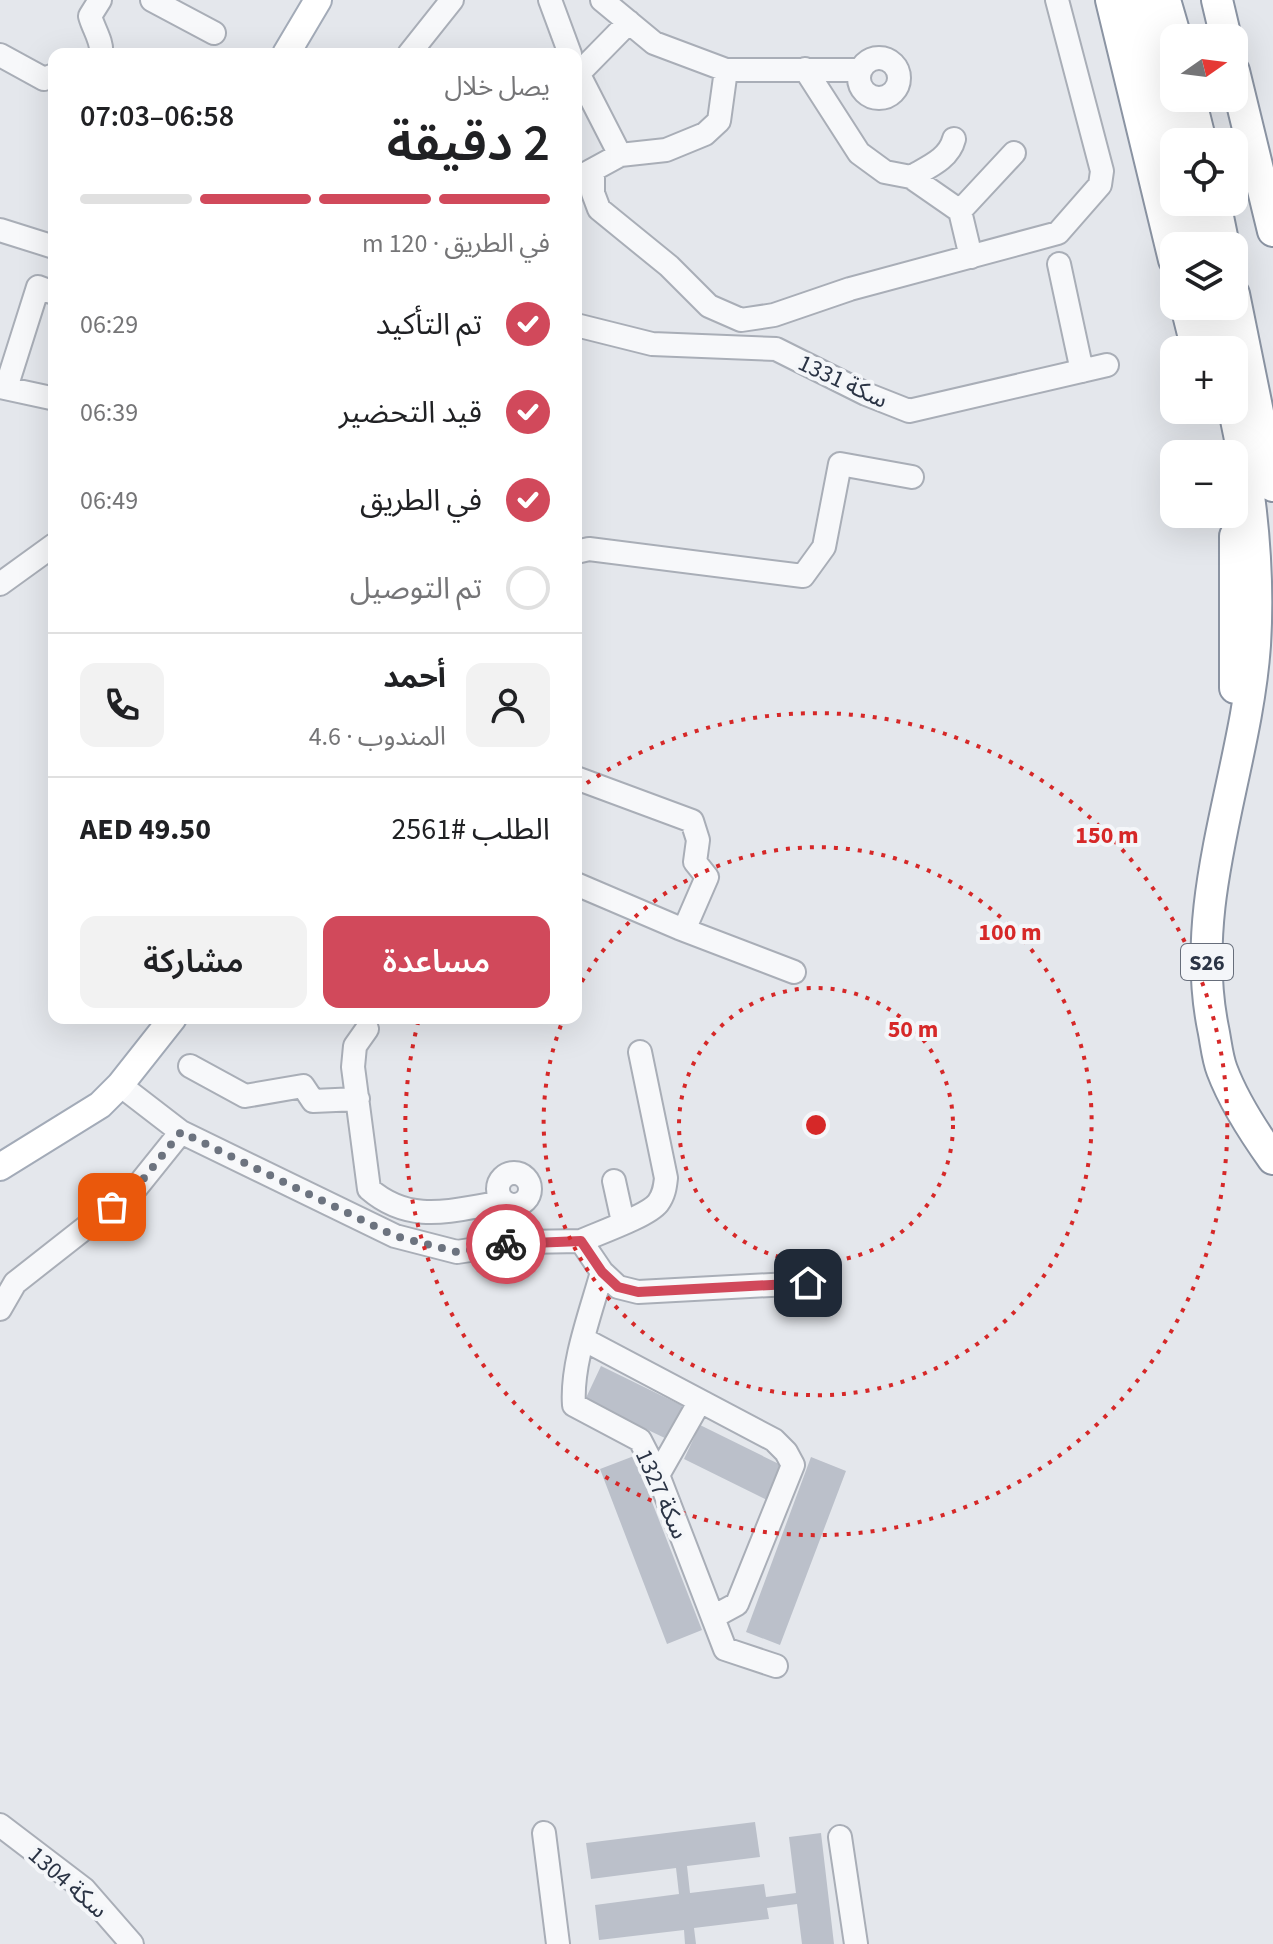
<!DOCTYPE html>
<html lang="ar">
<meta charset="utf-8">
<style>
body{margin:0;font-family:"Source Sans 3","Noto Sans Arabic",sans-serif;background:#f2f2f2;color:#202124;direction:rtl;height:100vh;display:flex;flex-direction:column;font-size:30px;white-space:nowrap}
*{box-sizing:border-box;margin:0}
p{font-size:26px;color:#757577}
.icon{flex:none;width:44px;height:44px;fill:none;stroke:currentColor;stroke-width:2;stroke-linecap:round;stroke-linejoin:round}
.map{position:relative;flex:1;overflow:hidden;direction:ltr}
.panel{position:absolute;left:48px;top:48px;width:534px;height:976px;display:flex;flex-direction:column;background:#fff;border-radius:16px;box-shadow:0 8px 32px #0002;direction:rtl}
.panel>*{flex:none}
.needle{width:52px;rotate:76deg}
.fabs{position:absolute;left:1160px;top:24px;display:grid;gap:16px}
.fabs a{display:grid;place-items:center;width:88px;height:88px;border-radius:16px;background:#fff;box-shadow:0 8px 32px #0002;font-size:40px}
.pin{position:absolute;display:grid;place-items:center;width:68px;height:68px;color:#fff;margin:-34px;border-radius:16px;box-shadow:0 4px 12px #0006}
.courier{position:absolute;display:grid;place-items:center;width:80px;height:80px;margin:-40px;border:6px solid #d1495b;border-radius:50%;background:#fff;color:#222;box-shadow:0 2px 10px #0007}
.head em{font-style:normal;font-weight:600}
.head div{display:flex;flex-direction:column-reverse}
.head{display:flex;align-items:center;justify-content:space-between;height:136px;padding:0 32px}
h1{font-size:52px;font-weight:600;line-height:60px}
.bar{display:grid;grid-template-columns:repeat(4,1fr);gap:12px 8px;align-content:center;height:96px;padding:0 32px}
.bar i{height:10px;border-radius:6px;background:#e0e0e0}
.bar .current{background:#d1495b}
.bar p{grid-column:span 4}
.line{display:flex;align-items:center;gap:20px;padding:0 32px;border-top:2px solid #e0e0e0}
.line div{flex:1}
.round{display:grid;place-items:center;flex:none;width:84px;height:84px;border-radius:16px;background:#f2f2f2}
ol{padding:0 32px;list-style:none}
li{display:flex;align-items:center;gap:24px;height:88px}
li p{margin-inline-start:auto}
li .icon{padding:8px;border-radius:50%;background:#d1495b;color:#fff;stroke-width:4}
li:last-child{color:#757577}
li i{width:44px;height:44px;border:4px solid #e0e0e0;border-radius:50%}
.action{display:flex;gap:16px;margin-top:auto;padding:16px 32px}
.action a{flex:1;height:92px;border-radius:16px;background:#d1495b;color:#fff;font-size:32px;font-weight:600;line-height:92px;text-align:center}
.action a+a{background:#f2f2f2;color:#202124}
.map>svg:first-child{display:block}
.building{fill:#bbc0ca}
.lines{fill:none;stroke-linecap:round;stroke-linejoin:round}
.minor-casing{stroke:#a9aeb7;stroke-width:26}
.major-casing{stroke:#a3abb8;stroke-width:30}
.highway-casing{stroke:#8b94a3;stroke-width:34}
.minor{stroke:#f7f8fa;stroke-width:22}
.major{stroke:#fff;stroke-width:26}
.highway{stroke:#fff;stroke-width:30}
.done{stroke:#6c737f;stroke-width:8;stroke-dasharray:0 14.4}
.route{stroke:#d1495b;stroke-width:10}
.ring{fill:none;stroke:#d62828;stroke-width:4;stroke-dasharray:4 8}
.labels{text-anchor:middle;stroke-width:8;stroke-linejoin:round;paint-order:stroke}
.shield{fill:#f4f6f9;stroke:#676e7b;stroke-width:2}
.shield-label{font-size:22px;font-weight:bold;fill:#2b3445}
.street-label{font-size:24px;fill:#2b3445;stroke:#f4f6f9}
.centre{fill:#d62828;stroke:#f4f6f9;stroke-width:4}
.ring-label{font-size:24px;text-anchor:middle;font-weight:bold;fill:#d62828;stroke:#f4f6f9;stroke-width:8;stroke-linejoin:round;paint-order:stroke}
</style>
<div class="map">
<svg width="1273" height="1944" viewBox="0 0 1273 1944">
<rect width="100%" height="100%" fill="#e4e7ec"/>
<path class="building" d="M601,1366L685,1407L669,1440L585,1400Z
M700,1425L783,1466L767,1500L684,1459Z
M634,1456L702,1630L667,1644L600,1469Z
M811,1457L846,1471L780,1645L746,1632Z
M755,1822L760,1857L687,1866L690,1893L764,1884L766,1897L796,1893L789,1837L821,1833L834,1944H802L797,1904L767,1908L769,1919L694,1928L696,1944H685L684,1930L599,1940L595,1905L679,1894L676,1868L591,1879L586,1843Z"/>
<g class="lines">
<defs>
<path id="minor" d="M100,0L90,16C93,28 103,42 101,54
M152,0L214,33
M550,0L570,54
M602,0L654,43L726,70H860
M409,54L452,0
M0,55L44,79L54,75
M859 78a20 20 0 1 1 40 0a20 20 0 1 1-40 0Z
M576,69L620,155
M805,69L859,153L885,172L911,177L960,211L971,257
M578,74L629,22
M593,170V193L599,209L669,266L709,306L741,320L774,315L850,289L1058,233L1100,185L1102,171L1057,0
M911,177C928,167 949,159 954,139
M576,179L620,155L666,150L705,134L719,121L726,70
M960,211L1014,153
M0,230L54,247
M1059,264L1082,371
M576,325L652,344L776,349L866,394L909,411L1107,365
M0,387L51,398
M6,388L38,287L54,293
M576,552L589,549L803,576L824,547L840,464L912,477
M0,584L54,545
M576,778L692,821L698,840L695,862L707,877L684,930
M576,884L679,928L794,972
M367,1029L355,1046L353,1067L369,1189C412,1226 454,1209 505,1202
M190,1066L245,1096L303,1086L313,1101L358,1099
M120,1085L181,1132L395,1236L457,1252L523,1242L581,1241L602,1272L618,1287L638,1292L808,1283
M498 1189a16 16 0 1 1 32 0a16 16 0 1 1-32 0Z
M614,1181L623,1222
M581,1241C599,1233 648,1216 658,1203C664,1195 665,1187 666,1178L640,1052
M602,1272C591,1312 571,1364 574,1405L640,1440L658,1475L725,1649L776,1666
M0,1309L15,1283L136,1188L181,1132
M583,1339L774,1440L786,1452L793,1465L737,1604L713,1617
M658,1475L700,1401
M0,1825L84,1889L132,1944
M544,1833L558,1944
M840,1837L856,1944"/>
<path id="major" d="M286,54L318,0
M0,1167L100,1105L120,1085L173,1018"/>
<path id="highway" d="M1111,0L1174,260
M1135,0L1174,151
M1165,0L1176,38
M1217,0L1226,38
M1234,71L1273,231
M1190,98L1201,142
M1186,202L1196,246
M1215,202L1224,246
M1234,294L1273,486
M1186,306L1197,350
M1210,306L1221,350
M1234,410C1251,488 1260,564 1255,645C1246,773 1187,898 1213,1028C1216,1042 1217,1057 1222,1070C1234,1102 1253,1131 1273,1159
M1235,536V688"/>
</defs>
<use href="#minor" class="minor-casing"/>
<use href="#major" class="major-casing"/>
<use href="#highway" class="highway-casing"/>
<use href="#minor" class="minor"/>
<use href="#major" class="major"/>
<use href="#highway" class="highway"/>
</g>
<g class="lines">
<path class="done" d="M112,1207L136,1188L181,1132L395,1236L457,1252L506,1244"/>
<path class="route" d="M506,1244L581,1241L602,1272L618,1287L638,1292L808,1283"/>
</g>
<g class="ring">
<circle cx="816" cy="1125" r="137"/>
<path d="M576 992A274 274 0 1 1 563 1020"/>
<path d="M577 790A411 411 0 1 1 419 1019"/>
</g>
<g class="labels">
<rect class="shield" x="1181" y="944" width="52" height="36" rx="6"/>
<g class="shield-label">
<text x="1207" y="970">S26</text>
</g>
<g class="street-label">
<text transform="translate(843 381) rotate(25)" y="8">سكة 1331</text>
<text transform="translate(662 1494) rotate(66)" y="8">سكة 1327</text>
<text transform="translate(68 1882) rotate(41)" y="8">سكة 1304</text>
</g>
</g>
<circle cx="816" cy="1125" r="12" class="centre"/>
<g class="ring-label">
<text x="1107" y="843">150 m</text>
<text x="1010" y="940">100 m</text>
<text x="913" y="1037">50 m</text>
</g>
</svg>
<div class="fabs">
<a><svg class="needle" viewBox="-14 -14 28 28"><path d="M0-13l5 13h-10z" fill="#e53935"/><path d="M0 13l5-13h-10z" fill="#757577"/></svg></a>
<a><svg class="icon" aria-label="locate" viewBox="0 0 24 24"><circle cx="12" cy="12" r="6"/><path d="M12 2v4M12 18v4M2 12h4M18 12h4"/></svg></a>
<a><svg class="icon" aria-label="layers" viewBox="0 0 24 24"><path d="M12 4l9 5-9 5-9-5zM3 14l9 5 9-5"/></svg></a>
<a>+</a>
<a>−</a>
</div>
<div class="pin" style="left:112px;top:1207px;background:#ea580c"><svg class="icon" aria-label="bag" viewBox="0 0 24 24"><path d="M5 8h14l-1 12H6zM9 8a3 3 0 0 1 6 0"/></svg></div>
<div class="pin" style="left:808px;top:1283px;background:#1f2937"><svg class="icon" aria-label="home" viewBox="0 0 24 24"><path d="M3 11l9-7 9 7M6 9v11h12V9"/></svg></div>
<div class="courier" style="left:506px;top:1244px"><svg class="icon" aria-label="bike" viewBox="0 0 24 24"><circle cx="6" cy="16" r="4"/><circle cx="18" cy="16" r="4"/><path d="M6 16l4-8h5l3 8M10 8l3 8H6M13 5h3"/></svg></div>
<section class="panel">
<div class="head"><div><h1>2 دقيقة</h1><p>يصل خلال</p></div><em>06:58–07:03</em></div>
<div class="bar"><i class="current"></i><i class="current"></i><i class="current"></i><i></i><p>في الطريق · 120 m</p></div>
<ol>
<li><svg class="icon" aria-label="check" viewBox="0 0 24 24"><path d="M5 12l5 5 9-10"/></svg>تم التأكيد<p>06:29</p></li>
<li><svg class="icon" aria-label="check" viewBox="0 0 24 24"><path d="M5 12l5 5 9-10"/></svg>قيد التحضير<p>06:39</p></li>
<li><svg class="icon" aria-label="check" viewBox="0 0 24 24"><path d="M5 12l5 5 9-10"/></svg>في الطريق<p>06:49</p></li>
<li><i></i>تم التوصيل</li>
</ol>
<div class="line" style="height:144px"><a class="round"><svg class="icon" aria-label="person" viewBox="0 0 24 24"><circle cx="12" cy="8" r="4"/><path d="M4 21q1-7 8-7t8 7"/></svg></a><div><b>أحمد</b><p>المندوب · 4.6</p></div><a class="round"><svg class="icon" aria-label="phone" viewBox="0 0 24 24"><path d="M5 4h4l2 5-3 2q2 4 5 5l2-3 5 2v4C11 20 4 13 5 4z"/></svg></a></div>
<div class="line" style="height:104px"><div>الطلب #2561</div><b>AED 49.50</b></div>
<div class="action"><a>مساعدة</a><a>مشاركة</a></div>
</section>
</div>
